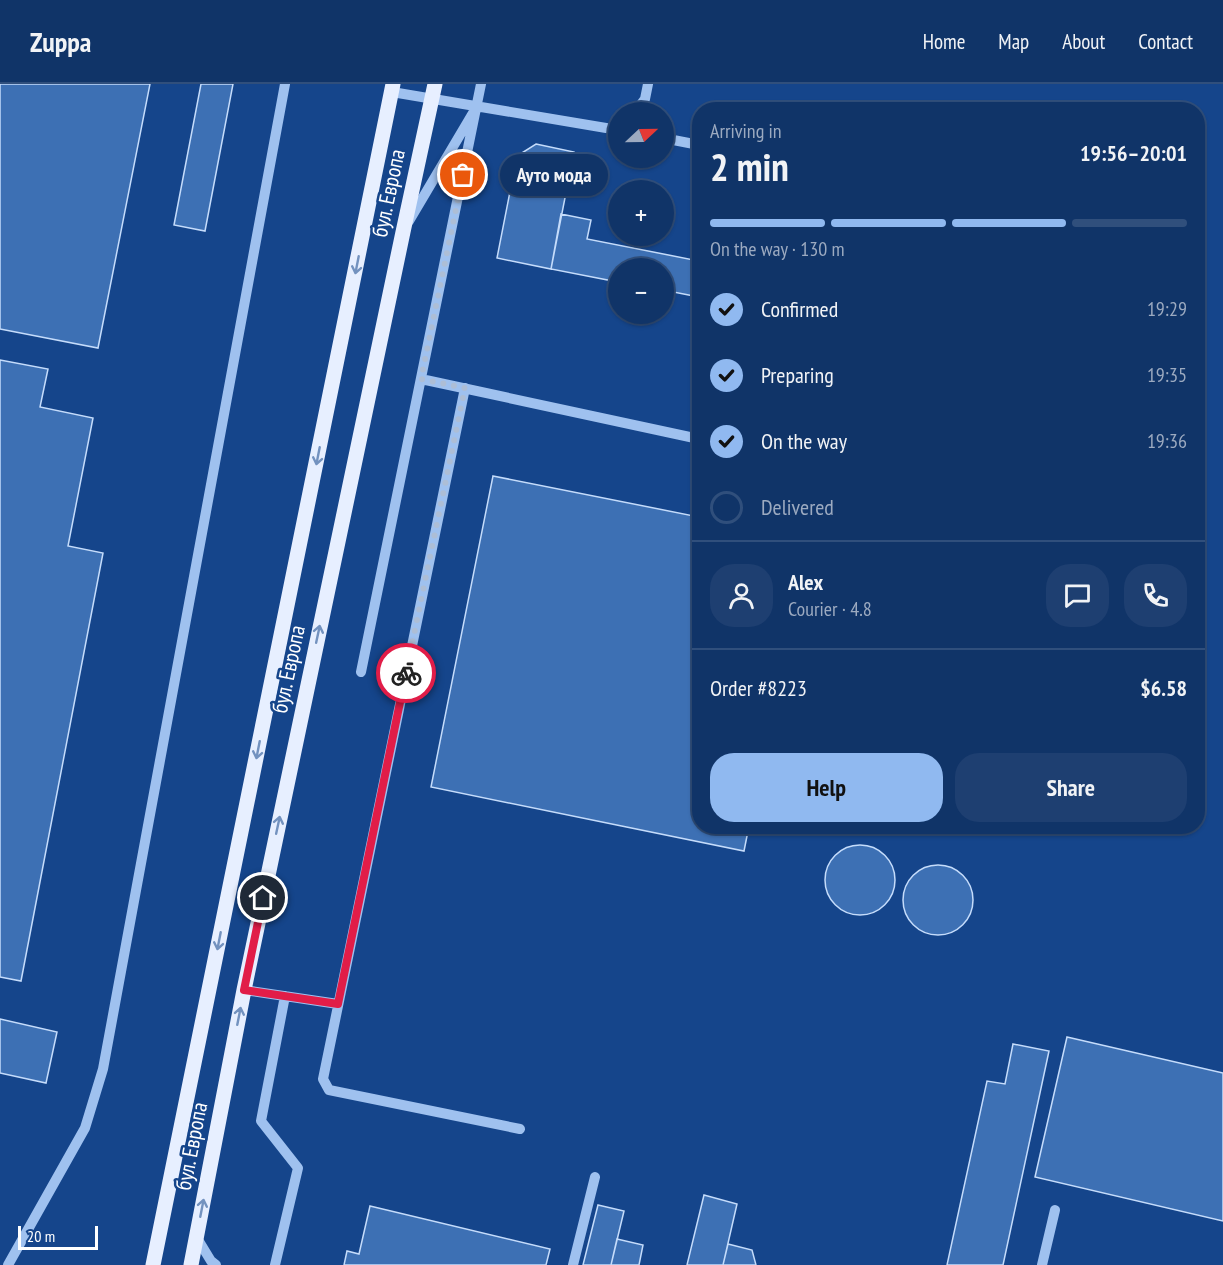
<!DOCTYPE html>
<meta charset="utf-8">
<style>
body{margin:0;font-family:"PT Sans Narrow",sans-serif;background:#1e3f71;color:#f1f3f6;height:100vh;display:flex;flex-direction:column;font-size:22px;white-space:nowrap}
*{box-sizing:border-box;margin:0}
p{font-size:20px;color:#9caac0}
.icon{flex:none;width:33px;height:33px;fill:none;stroke:currentColor;stroke-width:2;stroke-linecap:round;stroke-linejoin:round}
.map{position:relative;flex:1;overflow:hidden}
.side{position:absolute;left:692px;top:18px;width:513px;height:732px;display:flex;flex-direction:column;background:#103468;border-radius:24px;box-shadow:0 2px 4px #0004,0 0 0 2px #304f7c}
.side>*{flex:none}
.needle{width:39px;rotate:68deg}
.buttons{position:absolute;left:608px;top:18px;display:grid;gap:12px}
.buttons a{display:grid;place-items:center;width:66px;height:66px;border-radius:50%;background:#103468;box-shadow:0 2px 4px #0004,0 0 0 2px #304f7c;font-size:30px}
.scale{position:absolute;left:18px;bottom:15px;width:80px;box-sizing:border-box;padding-left:6px;border:3px solid #fff;border-top:0;font-size:16px;line-height:21px;white-space:nowrap;color:#fff;-webkit-text-stroke:4px #15458b;paint-order:stroke}
.pin{position:absolute;display:grid;place-items:center;width:51px;height:51px;color:#fff;margin:-26px;border:3px solid #fff;border-radius:50%;box-shadow:0 2px 6px #0007}
.courier{position:absolute;display:grid;place-items:center;width:60px;height:60px;margin:-30px;border:4px solid #e11d48;border-radius:50%;background:#fff;color:#222;box-shadow:0 2px 8px #0007}
.bubble{position:absolute;height:42px;border-radius:21px;background:#103468;box-shadow:0 2px 4px #0004,0 0 0 2px #304f7c;font-size:20px;font-weight:700;line-height:42px;text-align:center}
.summary em{font-style:normal;font-weight:700}
.summary div{display:flex;flex-direction:column-reverse}
.summary{display:flex;align-items:center;justify-content:space-between;height:102px;padding:0 18px}
h1{font-size:39px;font-weight:700;line-height:45px}
.bar{display:grid;grid-template-columns:repeat(4,1fr);gap:9px 6px;align-content:center;height:72px;padding:0 18px}
.bar i{height:8px;border-radius:4px;background:#304f7c}
.bar .active{background:#90b9f0}
.bar p{grid-column:span 4}
.line{display:flex;align-items:center;gap:15px;padding:0 18px;border-top:2px solid #304f7c}
.line div{flex:1}
.round{display:grid;place-items:center;flex:none;width:63px;height:63px;border-radius:24px;background:#1e3f71}
ol{padding:0 18px;list-style:none}
li{display:flex;align-items:center;gap:18px;height:66px}
li p{margin-inline-start:auto}
li .icon{padding:6px;border-radius:50%;background:#90b9f0;color:#111;stroke-width:4}
li:last-child{color:#9caac0}
li i{width:33px;height:33px;border:3px solid #304f7c;border-radius:50%}
.cta{display:flex;gap:12px;margin-top:auto;padding:12px 18px}
.cta a{flex:1;height:69px;border-radius:24px;background:#90b9f0;color:#111;font-size:24px;font-weight:700;line-height:69px;text-align:center}
.cta a+a{background:#1e3f71;color:#f1f3f6}
header{display:flex;align-items:center;gap:36px;box-sizing:border-box;height:84px;padding:0 30px;background:#103468;border-bottom:2px solid #304f7c}
header strong{font-size:28px}
nav{display:flex;gap:33px;margin-inline-start:auto;font-size:21px}
.map>svg:first-child{display:block}
.building{fill:#3d70b4;stroke:#c5dcfb;stroke-width:1.5}
.lines{fill:none;stroke-linecap:round;stroke-linejoin:round}
.minor{stroke:#9fc1ef;stroke-width:10}
.major{stroke:#e7efff;stroke-width:15}
.oneway{stroke:#7392bf}
.done{stroke:#adbed6;stroke-width:6;stroke-dasharray:0 10.8}
.route{stroke:#e11d48;stroke-width:8}
.labels{text-anchor:middle;stroke-width:5;stroke-linejoin:round;paint-order:stroke}
.street-label{font-size:22px;fill:#fff;stroke:#15458b}
</style>
<header>
<strong>Zuppa</strong>
<nav><a>Home</a><a>Map</a><a>About</a><a>Contact</a></nav>
</header>
<div class="map">
<svg width="1223" height="1181" viewBox="0 0 1223 1181">
<rect width="100%" height="100%" fill="#15458b"/>
<path class="building" d="M0,0H150L98,264L0,245Z
M201,0H233L205,147L174,141Z
M536,60L574,68L551,185L497,174L517,72Z
M561,130L591,136L587,155L699,177V213L663,206V184H618V198L551,185Z
M0,276L48,285L40,323L93,334L68,462L103,469L21,897L0,893Z
M493,392L699,433V742H749L744,767L431,703Z
M825 796a35 35 0 1 1 70 0a35 35 0 1 1-70 0Z
M903 816a35 35 0 1 1 70 0a35 35 0 1 1-70 0Z
M0,935L57,948L46,999L0,989Z
M1067,953L1223,989V1137L1035,1093Z
M1013,960L1049,967L1003,1181H947L987,997L1005,1000Z
M704,1111L737,1120L723,1181H687Z
M598,1121L624,1127L611,1181H583Z
M370,1122L550,1165L546,1181H344L347,1167L359,1170Z
M617,1155L643,1161L639,1181H611Z
M728,1160L752,1166L756,1181H723Z"/>
<g class="lines">
<path class="minor" d="M392,8L618,46
M635,28L645,15L648,0
M663,54L699,61
M409,137L473,29
M421,295L699,355
M465,304L323,995L329,1006L520,1045
M361,588L481,0
M244,906L338,920
M197,1154L211,1177L216,1181
M8,1181L85,1044L103,985L285,0
M275,1181L298,1084L261,1037L285,912
M573,1181L595,1093
M1042,1181L1055,1126"/>
<path class="major" d="M153,1181L393,0
M191,1181L244,906L403,148L435,0"/>
</g>
<defs><path id="oneway-shaft" d="M-6 0H5M1.5-3L5.5 0L1.5 3" fill="none" stroke-width="1.6" stroke-linecap="round" stroke-linejoin="round" transform="scale(1.5)"/></defs>
<g class="oneway">
<use href="#oneway-shaft" transform="translate(357 181) rotate(101)"/>
<use href="#oneway-shaft" transform="translate(318 372) rotate(101)"/>
<use href="#oneway-shaft" transform="translate(318 550) rotate(-78)"/>
<use href="#oneway-shaft" transform="translate(258 666) rotate(101)"/>
<use href="#oneway-shaft" transform="translate(278 741) rotate(-78)"/>
<use href="#oneway-shaft" transform="translate(219 857) rotate(101)"/>
<use href="#oneway-shaft" transform="translate(239 932) rotate(-79)"/>
<use href="#oneway-shaft" transform="translate(202 1124) rotate(-79)"/>
</g>
<g class="lines">
<path class="done" d="M406,589L465,304L421,295L463,91"/>
<path class="route" d="M263,814L244,906L338,920L406,589"/>
</g>
<g class="labels">
<g class="street-label">
<text transform="translate(388 109) rotate(-78)" y="8">бул. Европа</text>
<text transform="translate(288 585) rotate(-78)" y="8">бул. Европа</text>
<text transform="translate(191 1062) rotate(-79)" y="8">бул. Европа</text>
</g>
</g>
</svg>
<div class="buttons">
<a><svg class="needle" viewBox="-14 -14 28 28"><path d="M0-13l5 13h-10z" fill="#e53935"/><path d="M0 13l5-13h-10z" fill="#9caac0"/></svg></a>
<a>+</a>
<a>−</a>
</div>
<div class="scale">20 m</div>
<div class="pin" style="left:463px;top:91px;background:#ea580c"><svg class="icon" aria-label="bag" viewBox="0 0 24 24"><path d="M5 8h14l-1 12H6zM9 8a3 3 0 0 1 6 0"/></svg></div>
<div class="pin" style="left:263px;top:814px;background:#1f2937"><svg class="icon" aria-label="home" viewBox="0 0 24 24"><path d="M3 11l9-7 9 7M6 9v11h12V9"/></svg></div>
<div class="courier" style="left:406px;top:589px"><svg class="icon" aria-label="bike" viewBox="0 0 24 24"><circle cx="6" cy="16" r="4"/><circle cx="18" cy="16" r="4"/><path d="M6 16l4-8h5l3 8M10 8l3 8H6M13 5h3"/></svg></div>
<div class="bubble" style="left:500px;top:70px;width:108px">Ауто мода</div>
<section class="side">
<div class="summary"><div><h1>2 min</h1><p>Arriving in</p></div><em>19:56–20:01</em></div>
<div class="bar"><i class="active"></i><i class="active"></i><i class="active"></i><i></i><p>On the way · 130 m</p></div>
<ol>
<li><svg class="icon" aria-label="check" viewBox="0 0 24 24"><path d="M5 12l5 5 9-10"/></svg>Confirmed<p>19:29</p></li>
<li><svg class="icon" aria-label="check" viewBox="0 0 24 24"><path d="M5 12l5 5 9-10"/></svg>Preparing<p>19:35</p></li>
<li><svg class="icon" aria-label="check" viewBox="0 0 24 24"><path d="M5 12l5 5 9-10"/></svg>On the way<p>19:36</p></li>
<li><i></i>Delivered</li>
</ol>
<div class="line" style="height:108px"><a class="round"><svg class="icon" aria-label="person" viewBox="0 0 24 24"><circle cx="12" cy="8" r="4"/><path d="M4 21q1-7 8-7t8 7"/></svg></a><div><b>Alex</b><p>Courier · 4.8</p></div><a class="round"><svg class="icon" aria-label="chat" viewBox="0 0 24 24"><path d="M4 5h16v11H9l-5 4z"/></svg></a><a class="round"><svg class="icon" aria-label="phone" viewBox="0 0 24 24"><path d="M5 4h4l2 5-3 2q2 4 5 5l2-3 5 2v4C11 20 4 13 5 4z"/></svg></a></div>
<div class="line" style="height:78px"><div>Order #8223</div><b>$6.58</b></div>
<div class="cta"><a>Help</a><a>Share</a></div>
</section>
</div>
